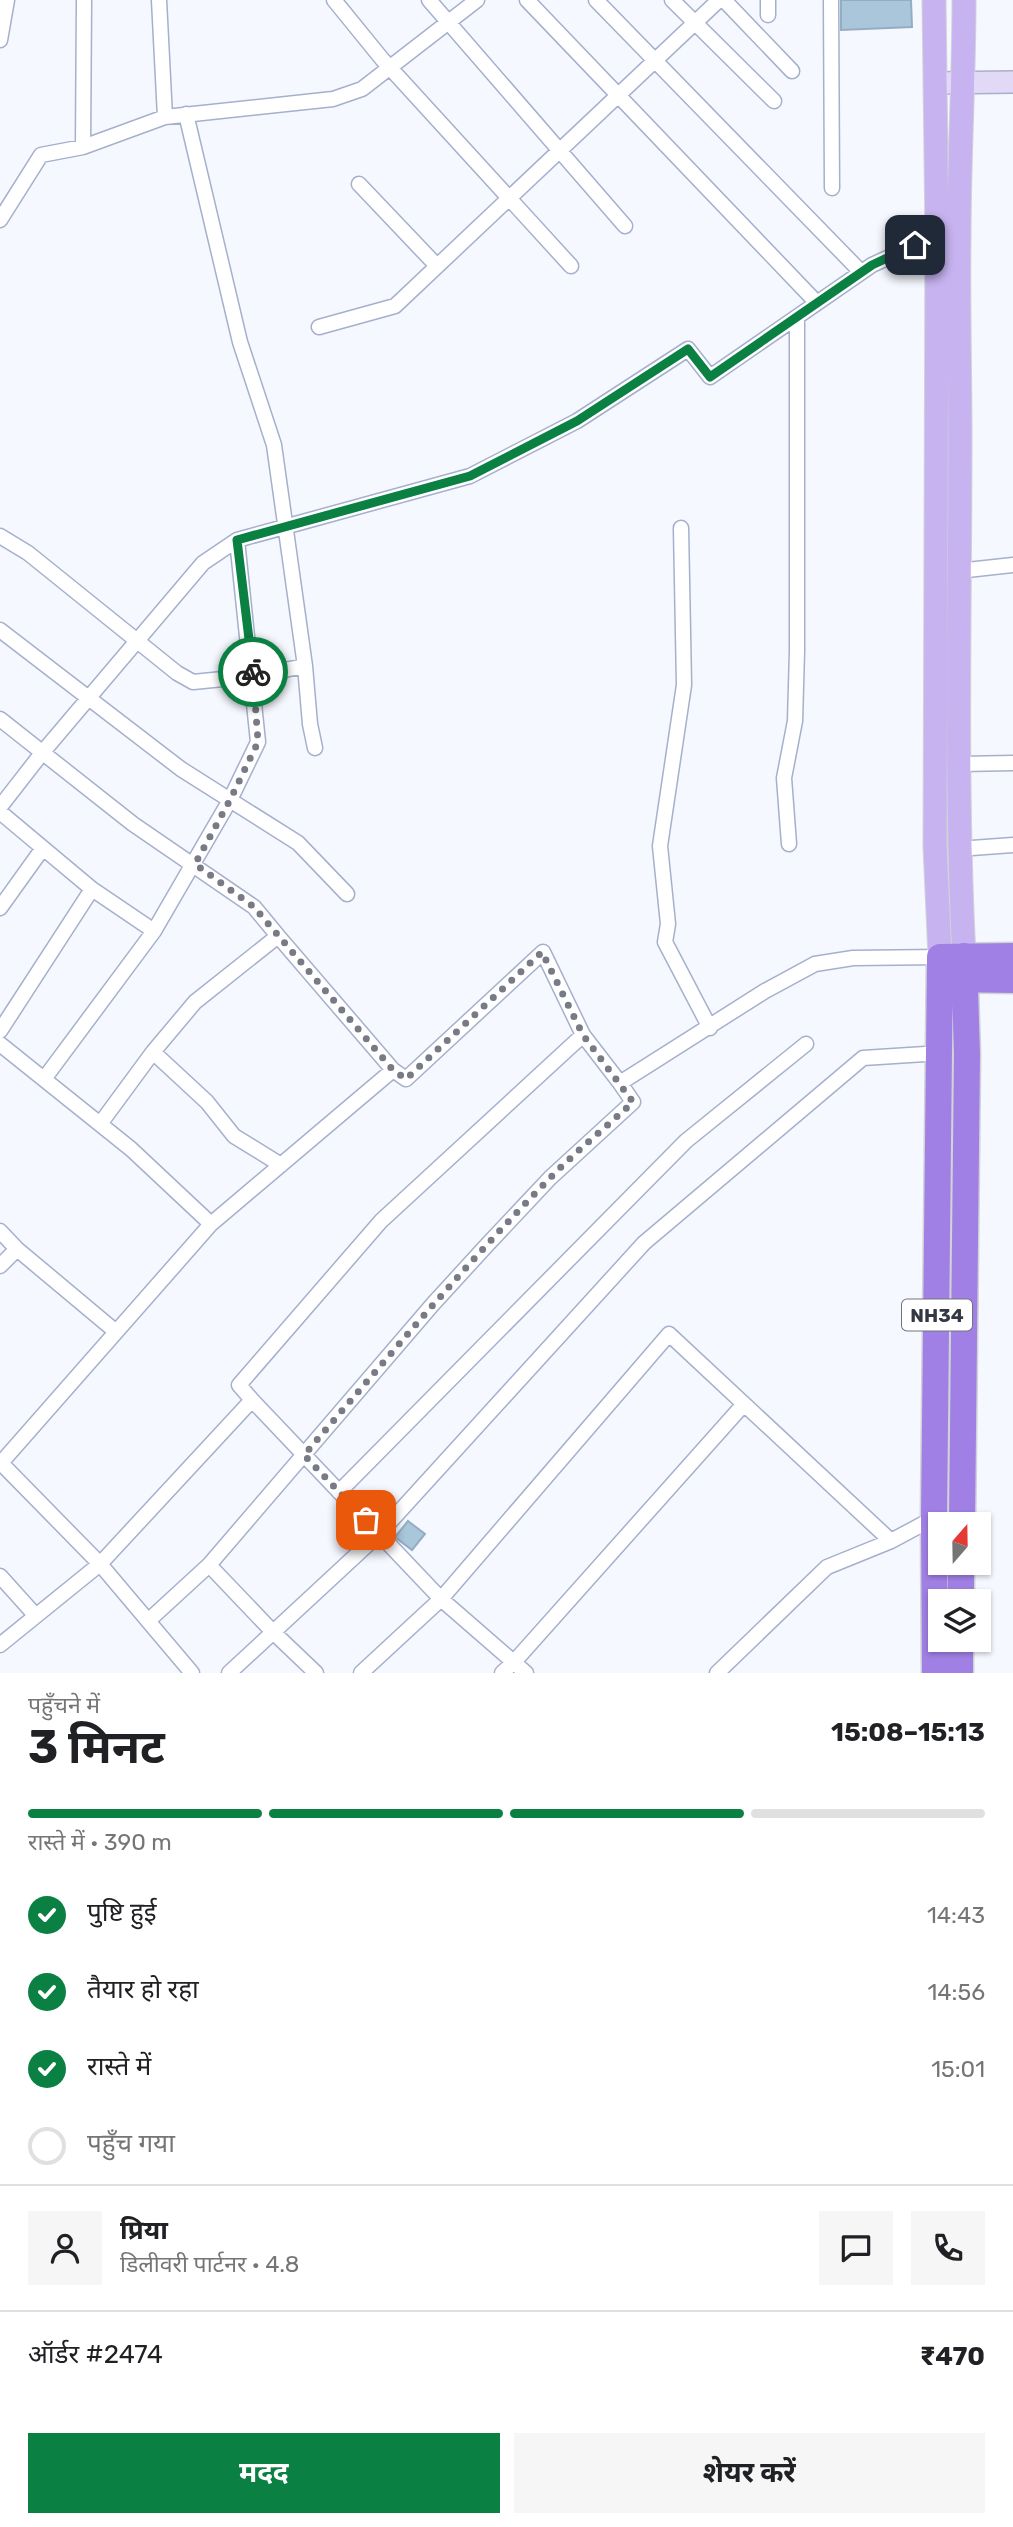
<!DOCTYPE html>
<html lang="hi">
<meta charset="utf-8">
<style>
body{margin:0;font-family:Rubik,"Noto Sans Devanagari",sans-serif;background:#f6f6f6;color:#202124;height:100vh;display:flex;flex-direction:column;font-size:26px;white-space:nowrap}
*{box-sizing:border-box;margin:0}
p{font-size:23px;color:#757577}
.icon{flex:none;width:38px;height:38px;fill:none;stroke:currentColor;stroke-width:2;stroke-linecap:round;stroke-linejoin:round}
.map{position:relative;height:1673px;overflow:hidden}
.drawer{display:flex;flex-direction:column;background:#fff;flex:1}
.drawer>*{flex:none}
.needle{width:46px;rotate:20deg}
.buttons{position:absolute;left:928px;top:1512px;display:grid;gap:14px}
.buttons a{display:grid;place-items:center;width:63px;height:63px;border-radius:0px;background:#fff;box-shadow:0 2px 5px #0004;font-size:35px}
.pin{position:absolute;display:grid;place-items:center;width:60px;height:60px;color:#fff;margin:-30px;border-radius:14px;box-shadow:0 4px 10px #0006}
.courier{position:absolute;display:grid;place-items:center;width:70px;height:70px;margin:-35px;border:5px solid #0b8043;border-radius:50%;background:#fff;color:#222;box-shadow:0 2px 9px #0007}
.overview em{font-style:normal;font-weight:700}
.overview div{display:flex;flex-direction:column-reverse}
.overview{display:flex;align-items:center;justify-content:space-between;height:119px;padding:0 28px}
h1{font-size:46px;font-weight:700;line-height:52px}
.bar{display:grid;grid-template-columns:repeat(4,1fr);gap:10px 7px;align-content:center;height:84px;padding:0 28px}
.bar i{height:9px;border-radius:5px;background:#e0e0e0}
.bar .selected{background:#0b8043}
.bar p{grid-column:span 4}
.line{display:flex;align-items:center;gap:18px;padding:0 28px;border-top:2px solid #e0e0e0}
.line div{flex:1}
.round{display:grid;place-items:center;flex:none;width:74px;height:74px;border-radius:0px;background:#f6f6f6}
ol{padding:0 28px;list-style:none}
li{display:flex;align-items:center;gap:21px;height:77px}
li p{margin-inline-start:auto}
li .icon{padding:7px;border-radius:50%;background:#0b8043;color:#fff;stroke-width:4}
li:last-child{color:#757577}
li i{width:38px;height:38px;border:4px solid #e0e0e0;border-radius:50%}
.primary-button{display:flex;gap:14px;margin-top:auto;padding:14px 28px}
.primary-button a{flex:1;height:80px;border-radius:0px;background:#0b8043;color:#fff;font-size:28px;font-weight:700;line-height:80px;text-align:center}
.primary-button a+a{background:#f6f6f6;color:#202124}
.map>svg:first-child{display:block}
.building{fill:#aac6db;stroke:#93aec3;stroke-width:2}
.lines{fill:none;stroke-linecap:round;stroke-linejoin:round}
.street-casing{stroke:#a6b0cc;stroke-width:17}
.secondary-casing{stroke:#a6b0cc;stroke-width:24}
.primary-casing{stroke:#d2d3d6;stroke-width:25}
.highway-casing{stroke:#d2d3d6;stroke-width:29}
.street{stroke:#fff;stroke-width:14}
.secondary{stroke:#e2d9f7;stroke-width:21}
.primary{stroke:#c6b3ef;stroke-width:23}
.highway{stroke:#a080e4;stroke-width:26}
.done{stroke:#787b85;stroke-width:7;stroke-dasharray:0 12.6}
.route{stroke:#0b8043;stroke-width:9}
.labels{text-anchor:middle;stroke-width:7;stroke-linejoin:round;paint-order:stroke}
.shield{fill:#fff;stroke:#71747c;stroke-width:2}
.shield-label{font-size:19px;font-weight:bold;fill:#343844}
</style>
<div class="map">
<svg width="1013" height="1673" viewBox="0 0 1013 1673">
<rect width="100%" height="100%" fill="#f5f8fe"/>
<path class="building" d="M841,0H911L912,27L841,30Z
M408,1521L425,1534L412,1550L395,1537Z"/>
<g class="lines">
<defs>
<path id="street" d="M159,0L165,117
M334,0L382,59L571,266
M429,0L625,226
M527,0L817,303
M596,0L861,272
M672,0L774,101
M724,0L792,71
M831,0L832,188
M768,15V0
M0,40L7,0
M186,114L240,342L274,445L305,666L310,724L315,748
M83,147L84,0
M359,184L437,266
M0,220L41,155L83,147L165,117L333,99L362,89L477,0
M319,327L395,306L719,0
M681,528L684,685L660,846L668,924L665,942L710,1028
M0,536L28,553L177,673L193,682L253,676L305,666
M958,571L1013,565
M0,630L181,769L298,843L347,894
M0,719L133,824L254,907L278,936L195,1002L153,1052L100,1124
M960,764L1013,763
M0,807L42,753L203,563L237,540L470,476L577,421L688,349L710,377L872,265L937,235
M0,812L92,889L154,931
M789,844L784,778L795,721L797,651V317
M958,849L1013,845
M0,908L43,848
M278,936L393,1070L406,1079L543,952L583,1035L620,1083L765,991L815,964L853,958L940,957
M0,1031L92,889
M0,1044L131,1149L211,1224
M153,1052L207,1102L234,1136L281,1165
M44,1079L154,931L230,800L258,742L237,540
M0,1231L17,1249L115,1331
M0,1266L17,1249
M252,1400L239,1385L381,1221L583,1035
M0,1462L100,1564L192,1673
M1,1463L211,1224L393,1070
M339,1492L686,1141L806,1044
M209,1565L272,1631L316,1673
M0,1576L36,1616
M148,1621L209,1565L433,1304L487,1245L550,1178L633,1102L620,1083
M0,1645L100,1564L252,1400L441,1599L526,1673
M229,1673L379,1534L644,1243L863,1058L941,1053
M361,1673L441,1599L669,1334L891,1541
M502,1673L514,1662L744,1404
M717,1673L827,1567L891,1541L934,1518"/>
<path id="secondary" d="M935,83L1013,82"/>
<path id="primary" d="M934,0L937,235L935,847L940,957
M964,0C964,79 959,158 959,238C958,305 960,372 960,439C960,611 955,784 964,956"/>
<path id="highway" d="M949,979L1013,980
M962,1524L967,1054L964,956
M961,1601V1563
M935,1673L934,1518L940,957L1013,956
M960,1673V1640"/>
</defs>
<use href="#street" class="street-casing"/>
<use href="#secondary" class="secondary-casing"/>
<use href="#primary" class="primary-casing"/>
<use href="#highway" class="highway-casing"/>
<use href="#street" class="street"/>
<use href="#secondary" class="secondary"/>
<use href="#primary" class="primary"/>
<use href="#highway" class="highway"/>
</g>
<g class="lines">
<path class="done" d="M253,672L258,742L230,800L195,864L254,907L393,1070L406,1079L542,952L583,1035L633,1102C605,1128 574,1153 547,1181C462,1268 384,1362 304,1455L366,1520"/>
<path class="route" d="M253,672L237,540L470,476L577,421L688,349L710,377L872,265L915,245"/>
</g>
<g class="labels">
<rect class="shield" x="902" y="1299.5" width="70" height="31" rx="5"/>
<g class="shield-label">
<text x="937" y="1322">NH34</text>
</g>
</g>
</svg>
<div class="buttons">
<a><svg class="needle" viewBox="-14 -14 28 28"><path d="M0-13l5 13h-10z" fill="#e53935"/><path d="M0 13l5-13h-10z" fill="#757577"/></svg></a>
<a><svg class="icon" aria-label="layers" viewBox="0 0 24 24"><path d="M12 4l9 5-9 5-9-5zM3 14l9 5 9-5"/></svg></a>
</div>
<div class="pin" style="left:366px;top:1520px;background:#ea580c"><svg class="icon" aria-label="bag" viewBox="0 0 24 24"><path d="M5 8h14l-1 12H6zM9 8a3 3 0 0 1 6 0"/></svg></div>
<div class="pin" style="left:915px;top:245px;background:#1f2937"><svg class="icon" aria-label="home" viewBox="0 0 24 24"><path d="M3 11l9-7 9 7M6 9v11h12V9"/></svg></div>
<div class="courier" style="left:253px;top:672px"><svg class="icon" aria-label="bike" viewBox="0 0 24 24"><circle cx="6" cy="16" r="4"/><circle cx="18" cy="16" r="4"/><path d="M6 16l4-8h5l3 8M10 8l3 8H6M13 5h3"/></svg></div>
</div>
<section class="drawer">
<div class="overview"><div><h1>3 मिनट</h1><p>पहुँचने में</p></div><em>15:08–15:13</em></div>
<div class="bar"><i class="selected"></i><i class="selected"></i><i class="selected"></i><i></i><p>रास्ते में · 390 m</p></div>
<ol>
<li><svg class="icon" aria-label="check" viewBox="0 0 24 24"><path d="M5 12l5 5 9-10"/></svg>पुष्टि हुई<p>14:43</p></li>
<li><svg class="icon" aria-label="check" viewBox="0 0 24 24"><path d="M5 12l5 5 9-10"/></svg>तैयार हो रहा<p>14:56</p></li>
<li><svg class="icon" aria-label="check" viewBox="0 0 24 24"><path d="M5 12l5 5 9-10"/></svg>रास्ते में<p>15:01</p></li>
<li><i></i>पहुँच गया</li>
</ol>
<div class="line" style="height:126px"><a class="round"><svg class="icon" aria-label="person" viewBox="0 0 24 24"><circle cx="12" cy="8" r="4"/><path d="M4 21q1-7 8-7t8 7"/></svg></a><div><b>प्रिया</b><p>डिलीवरी पार्टनर · 4.8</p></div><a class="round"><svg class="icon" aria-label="chat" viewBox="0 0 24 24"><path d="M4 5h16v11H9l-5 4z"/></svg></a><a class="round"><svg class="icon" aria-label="phone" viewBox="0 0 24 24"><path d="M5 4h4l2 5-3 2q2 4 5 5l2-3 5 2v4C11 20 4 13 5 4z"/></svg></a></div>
<div class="line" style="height:91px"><div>ऑर्डर #2474</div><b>₹470</b></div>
<div class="primary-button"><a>मदद</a><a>शेयर करें</a></div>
</section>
